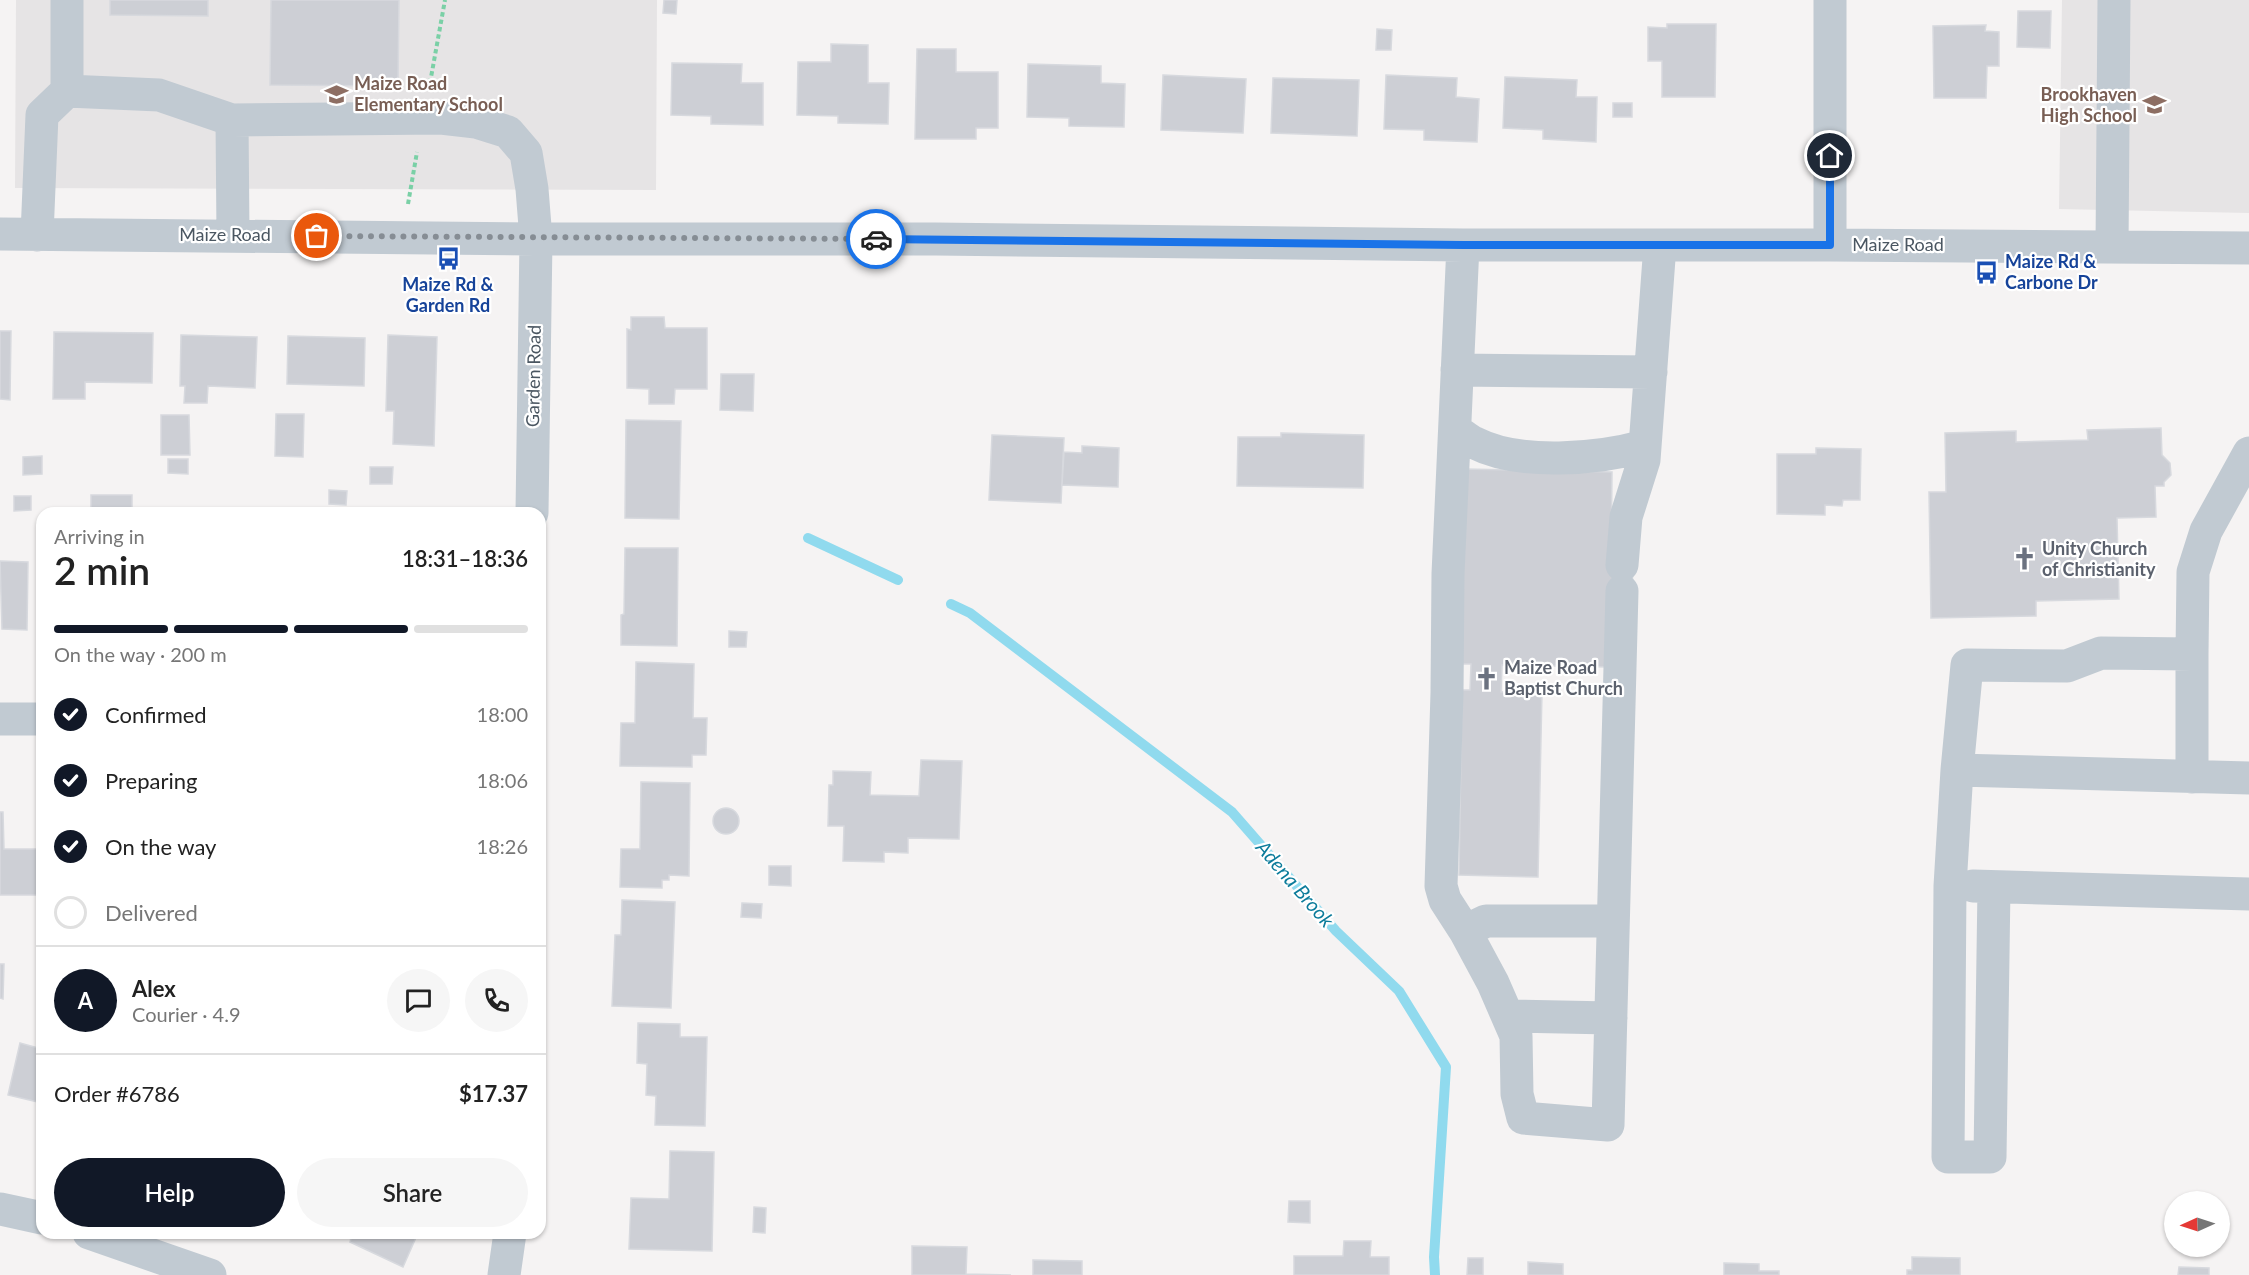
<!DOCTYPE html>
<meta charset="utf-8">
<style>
body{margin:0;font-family:Lato,sans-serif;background:#f6f6f6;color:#222;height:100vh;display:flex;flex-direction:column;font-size:22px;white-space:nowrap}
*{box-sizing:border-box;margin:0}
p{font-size:20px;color:#767676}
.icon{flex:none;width:33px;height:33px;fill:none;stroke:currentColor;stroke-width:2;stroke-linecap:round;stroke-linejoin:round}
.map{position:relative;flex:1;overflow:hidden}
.sheet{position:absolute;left:36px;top:507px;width:510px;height:732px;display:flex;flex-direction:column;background:#fff;border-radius:18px;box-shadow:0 2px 4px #0004}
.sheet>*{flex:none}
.needle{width:39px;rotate:267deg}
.buttons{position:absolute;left:2164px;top:1191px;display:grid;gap:12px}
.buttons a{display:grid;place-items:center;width:66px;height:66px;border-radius:50%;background:#fff;box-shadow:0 2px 4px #0004;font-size:30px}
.pin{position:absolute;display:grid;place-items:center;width:51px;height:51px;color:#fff;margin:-26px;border:3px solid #fff;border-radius:50%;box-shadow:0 2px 6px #0007}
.courier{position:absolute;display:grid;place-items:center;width:60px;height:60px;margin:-30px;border:4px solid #1a73e8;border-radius:50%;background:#fff;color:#222;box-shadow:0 2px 8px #0007}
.headline em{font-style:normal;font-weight:600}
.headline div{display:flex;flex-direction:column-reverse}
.headline{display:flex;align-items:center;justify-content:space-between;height:102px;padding:0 18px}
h1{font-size:39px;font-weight:600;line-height:45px}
.bar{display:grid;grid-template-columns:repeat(4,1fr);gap:9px 6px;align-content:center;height:72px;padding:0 18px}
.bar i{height:8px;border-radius:4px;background:#e0e0e0}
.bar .selected{background:#111827}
.bar p{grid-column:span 4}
.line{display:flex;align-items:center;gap:15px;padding:0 18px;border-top:2px solid #e0e0e0}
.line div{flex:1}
.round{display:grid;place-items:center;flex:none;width:63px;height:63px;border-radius:32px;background:#f6f6f6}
ol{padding:0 18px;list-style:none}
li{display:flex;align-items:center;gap:18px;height:66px}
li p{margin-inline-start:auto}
li .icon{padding:6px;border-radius:50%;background:#111827;color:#fff;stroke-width:4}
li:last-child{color:#767676}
li i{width:33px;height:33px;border:3px solid #e0e0e0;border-radius:50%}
.action{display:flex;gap:12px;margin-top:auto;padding:12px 18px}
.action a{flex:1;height:69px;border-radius:36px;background:#111827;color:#fff;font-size:24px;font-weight:600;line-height:69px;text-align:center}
.action a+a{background:#f6f6f6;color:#222}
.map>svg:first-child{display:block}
.education{fill:#e6e4e5}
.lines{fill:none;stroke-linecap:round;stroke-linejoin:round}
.stream{stroke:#90daee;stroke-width:10}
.building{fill:#cdcfd5;stroke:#d7d9de;stroke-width:1.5}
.path{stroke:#7ad0a6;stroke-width:4;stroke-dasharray:4.5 3;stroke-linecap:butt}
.minor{stroke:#c1cad2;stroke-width:33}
.done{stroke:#868d94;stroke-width:6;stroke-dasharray:0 10.8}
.route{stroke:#1a73e8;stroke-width:8}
.labels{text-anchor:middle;stroke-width:4.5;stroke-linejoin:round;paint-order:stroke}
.education-label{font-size:18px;font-weight:bold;fill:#785e54;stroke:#fff;text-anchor:start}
.street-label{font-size:18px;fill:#4a5661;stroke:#fff}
.transit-label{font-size:18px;font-weight:bold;fill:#164399;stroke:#fff;text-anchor:start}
.worship-label{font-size:18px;font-weight:bold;fill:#5b616d;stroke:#fff;text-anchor:start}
.water-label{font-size:20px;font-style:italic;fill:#0c7c9b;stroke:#fff}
</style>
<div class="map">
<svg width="2249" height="1275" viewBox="0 0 2249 1275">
<rect width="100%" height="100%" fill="#f5f3f3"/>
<path class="education" d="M16,0H657L656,190L15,188Z
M2062,0H2249V213L2059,209Z"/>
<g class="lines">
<path class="stream" d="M808,538L898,580
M951,604L970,613L1232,812L1336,931L1399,991L1446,1067L1434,1257L1435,1275"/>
</g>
<path class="building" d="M110,0H208V16L110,15Z
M271,0H399L398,86L270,85Z
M664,0H677L676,14L663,13Z
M2018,11H2051L2050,48L2017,47Z
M1667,24H1716L1715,97H1662V61H1648V27L1667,28Z
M1986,25L1985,31L1999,32V66H1987L1986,98H1934L1933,26Z
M1377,29L1392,30L1391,50H1376Z
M831,44L868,45V83H889L888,124L838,123V116L797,115L798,62H831Z
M917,49H956V72H998V128H976V139H915Z
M672,63L742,64L741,83H763V125L711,124V116L671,115Z
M1028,64L1101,66V83L1125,84L1124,127L1069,126V118L1027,117Z
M1163,75L1246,79L1243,133L1161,130Z
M1386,75L1457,78L1456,97L1479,99L1477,142L1424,140V130L1384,129Z
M1505,77L1577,80L1576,97H1597L1596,142L1543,139V130L1503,128Z
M1273,78L1359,80L1357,136L1271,133Z
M1613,103H1632V117H1613Z
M631,317H664L665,328H707V389H675L674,404H649V389L627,388V329L631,330Z
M0,331H11L10,400L0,399Z
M54,332L153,333L152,383L85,382V399H53Z
M181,335L257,337L255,388L208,386L207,403H184L185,386H180Z
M388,335L437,337L434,446L393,444L394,411H386Z
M288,336L365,338L364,386L287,384Z
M721,374H754L753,411L720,410Z
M276,414H304L303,457L275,456Z
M161,415H189L190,455H161Z
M626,420L681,421L679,519L625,518Z
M2161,428L2162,455L2170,463L2171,475L2164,482V486H2155L2156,517L2117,518L2119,599L2036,601V616L1931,618L1929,492H1946L1945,433L2016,431V442L2088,440L2087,430Z
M1281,433L1364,435L1363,488L1237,486L1238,437H1281Z
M992,435L1064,438L1061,503L989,500Z
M1082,446L1119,448L1118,487L1062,485L1064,452L1082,453Z
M1816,448L1861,449L1860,500H1843L1842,506L1825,505V515L1777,514V454H1816Z
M42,456V474L23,475V457Z
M168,459H188V474L168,473Z
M370,467H393L392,484H370Z
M1464,469L1612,472L1611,565H1633L1632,591L1609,667L1502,665L1501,692H1542L1538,877L1459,875L1462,690H1470L1471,664H1459Z
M329,490L347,491L346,505L329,504Z
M91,495H132V513H91Z
M14,496H31V510L14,511Z
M625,548H678L677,646L621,645V615L624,614Z
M0,561L28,562L27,630L2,629Z
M729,631L747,632L746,647H729Z
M636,662L694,664L693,718H707L706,755H692V767L620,766L621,723H635Z
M921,760L962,761L959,839L908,838V853L884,852V862L843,861L844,826H828L829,785H833V771L871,772L870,795L919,796Z
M641,782L690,783L689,876L669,875V880H662V888L620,887L621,849H640Z
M713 821a13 13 0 1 1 26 0a13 13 0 1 1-26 0Z
M0,812H3L4,849H42V895H0Z
M769,866H791V886L769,885Z
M622,900L675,902L671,1008L612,1006L615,935H621Z
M742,903L762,904L761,918L741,917Z
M0,964H4L3,999L0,998Z
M638,1023L680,1024V1037H707L705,1126L655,1125L656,1096L646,1095L647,1064L637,1063Z
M20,1043L42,1049V1103L8,1095Z
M670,1151L714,1152L712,1251L629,1249L631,1198L669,1199Z
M1289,1201H1310V1223L1288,1222Z
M754,1207L766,1208L765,1233L753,1232Z
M338,1233H418L403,1267L350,1242L351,1239Z
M1344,1241H1371L1370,1257H1389V1275H1294V1256H1343Z
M912,1246L967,1247L966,1274L1011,1275H912Z
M1912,1257L1960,1258V1275H1907V1270H1912Z
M1468,1258H1483V1275H1467Z
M1033,1260L1082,1261V1275H1033Z
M1528,1262L1563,1264V1275H1528Z
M1724,1263L1759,1264V1271H1779V1275H1724Z
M2179,1267L2209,1268V1275H2178Z"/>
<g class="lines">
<path class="path" d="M430,83L445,0
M408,204L417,152"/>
<path class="minor" d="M67,91L159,95L232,120L441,118L476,122L508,132L526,153L532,189L536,239L532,513
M232,120L233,235
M0,234L536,239H936L1463,245H1830L2249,248
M37,235L42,115L67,91V0
M1463,245L1448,574L1447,693L1441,886L1445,900L1465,931L1493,983L1516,1036L1517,1094L1523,1118L1608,1125L1622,591
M1830,245V0
M2112,247L2114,0
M1457,370L1651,372
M1455,430C1462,434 1468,440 1475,443C1520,466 1598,459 1645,446
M1622,565L1626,517L1644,460L1660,245
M2192,654V777
M0,719H42
M1957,770L2249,778
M1973,886L2249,894
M1994,887L1990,1157H1948L1950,886L1957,770L1967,665L2067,666L2101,653L2192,654L2193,572L2206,531L2249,453
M1465,931L1486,921H1613
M1509,1016L1611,1018
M0,1209L42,1218
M89,1233L210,1275
M504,1275L510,1233"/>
</g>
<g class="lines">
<path class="done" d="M317,236L876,239"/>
<path class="route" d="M876,239L1463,245H1830V156"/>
</g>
<defs>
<symbol id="school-bare" viewBox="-9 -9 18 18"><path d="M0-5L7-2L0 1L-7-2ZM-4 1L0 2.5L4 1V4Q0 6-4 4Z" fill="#8d6e63" stroke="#fff" stroke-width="2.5" paint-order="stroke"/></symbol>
<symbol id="bus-bare" viewBox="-9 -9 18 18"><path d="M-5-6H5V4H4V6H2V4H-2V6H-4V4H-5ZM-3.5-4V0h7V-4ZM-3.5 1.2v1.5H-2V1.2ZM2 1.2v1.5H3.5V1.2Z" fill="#1a4fb4" stroke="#fff" stroke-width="2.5" paint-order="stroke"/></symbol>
<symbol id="church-bare" viewBox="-9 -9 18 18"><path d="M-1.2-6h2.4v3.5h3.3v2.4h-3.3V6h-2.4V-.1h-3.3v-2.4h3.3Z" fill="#6b7280" stroke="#fff" stroke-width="2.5" paint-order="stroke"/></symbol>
</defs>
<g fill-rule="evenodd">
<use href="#school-bare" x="320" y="78" width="33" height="33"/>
<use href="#school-bare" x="2138" y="88" width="33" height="33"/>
<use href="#bus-bare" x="432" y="242" width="33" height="33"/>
<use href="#bus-bare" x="1970" y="256" width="33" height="33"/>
<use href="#church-bare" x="2008" y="542" width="33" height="33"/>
<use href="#church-bare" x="1470" y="662" width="33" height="33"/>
</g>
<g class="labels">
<g class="education-label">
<text x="354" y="90">Maize Road<tspan x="354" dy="21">Elementary School</tspan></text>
<text x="2137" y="101" text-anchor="end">Brookhaven<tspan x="2137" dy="21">High School</tspan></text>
</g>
<g class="street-label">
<text x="225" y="241">Maize Road</text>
<text x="1898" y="251">Maize Road</text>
<text transform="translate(534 376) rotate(-89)" y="6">Garden Road</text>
</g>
<g class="transit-label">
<text x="2005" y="268">Maize Rd &amp;<tspan x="2005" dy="21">Carbone Dr</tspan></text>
<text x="448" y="291" text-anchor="middle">Maize Rd &amp;<tspan x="448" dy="21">Garden Rd</tspan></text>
</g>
<g class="worship-label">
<text x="2042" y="555">Unity Church<tspan x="2042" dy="21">of Christianity</tspan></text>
<text x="1504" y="674">Maize Road<tspan x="1504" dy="21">Baptist Church</tspan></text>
</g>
<g class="water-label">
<text transform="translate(1295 884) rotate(49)" y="7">Adena Brook</text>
</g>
</g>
</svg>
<div class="buttons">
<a><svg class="needle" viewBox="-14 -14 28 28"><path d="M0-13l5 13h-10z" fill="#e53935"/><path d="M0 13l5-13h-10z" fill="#767676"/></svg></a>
</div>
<div class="pin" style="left:317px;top:236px;background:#ea580c"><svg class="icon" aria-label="bag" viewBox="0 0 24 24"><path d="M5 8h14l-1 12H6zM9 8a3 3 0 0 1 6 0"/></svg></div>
<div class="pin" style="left:1830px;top:156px;background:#1f2937"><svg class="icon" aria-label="home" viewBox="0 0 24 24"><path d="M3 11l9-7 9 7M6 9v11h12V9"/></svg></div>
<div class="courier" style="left:876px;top:239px"><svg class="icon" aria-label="car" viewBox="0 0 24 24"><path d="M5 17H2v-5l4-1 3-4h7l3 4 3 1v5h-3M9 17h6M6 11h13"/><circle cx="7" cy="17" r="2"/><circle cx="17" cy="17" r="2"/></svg></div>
<section class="sheet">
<div class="headline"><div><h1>2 min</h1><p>Arriving in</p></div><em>18:31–18:36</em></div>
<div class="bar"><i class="selected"></i><i class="selected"></i><i class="selected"></i><i></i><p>On the way · 200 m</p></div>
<ol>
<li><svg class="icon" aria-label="check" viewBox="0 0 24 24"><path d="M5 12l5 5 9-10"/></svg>Confirmed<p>18:00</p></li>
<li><svg class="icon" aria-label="check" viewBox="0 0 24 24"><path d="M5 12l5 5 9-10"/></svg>Preparing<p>18:06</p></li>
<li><svg class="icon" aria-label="check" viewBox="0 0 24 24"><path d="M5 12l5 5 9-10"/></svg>On the way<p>18:26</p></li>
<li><i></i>Delivered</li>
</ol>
<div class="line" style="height:108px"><b class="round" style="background:#111827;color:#fff">A</b><div><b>Alex</b><p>Courier · 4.9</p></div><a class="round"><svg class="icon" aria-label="chat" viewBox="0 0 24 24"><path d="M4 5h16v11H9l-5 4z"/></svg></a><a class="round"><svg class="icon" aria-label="phone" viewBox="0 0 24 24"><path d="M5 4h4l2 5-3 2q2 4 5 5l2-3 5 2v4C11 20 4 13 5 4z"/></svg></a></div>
<div class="line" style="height:78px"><div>Order #6786</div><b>$17.37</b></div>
<div class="action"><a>Help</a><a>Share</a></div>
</section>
</div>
